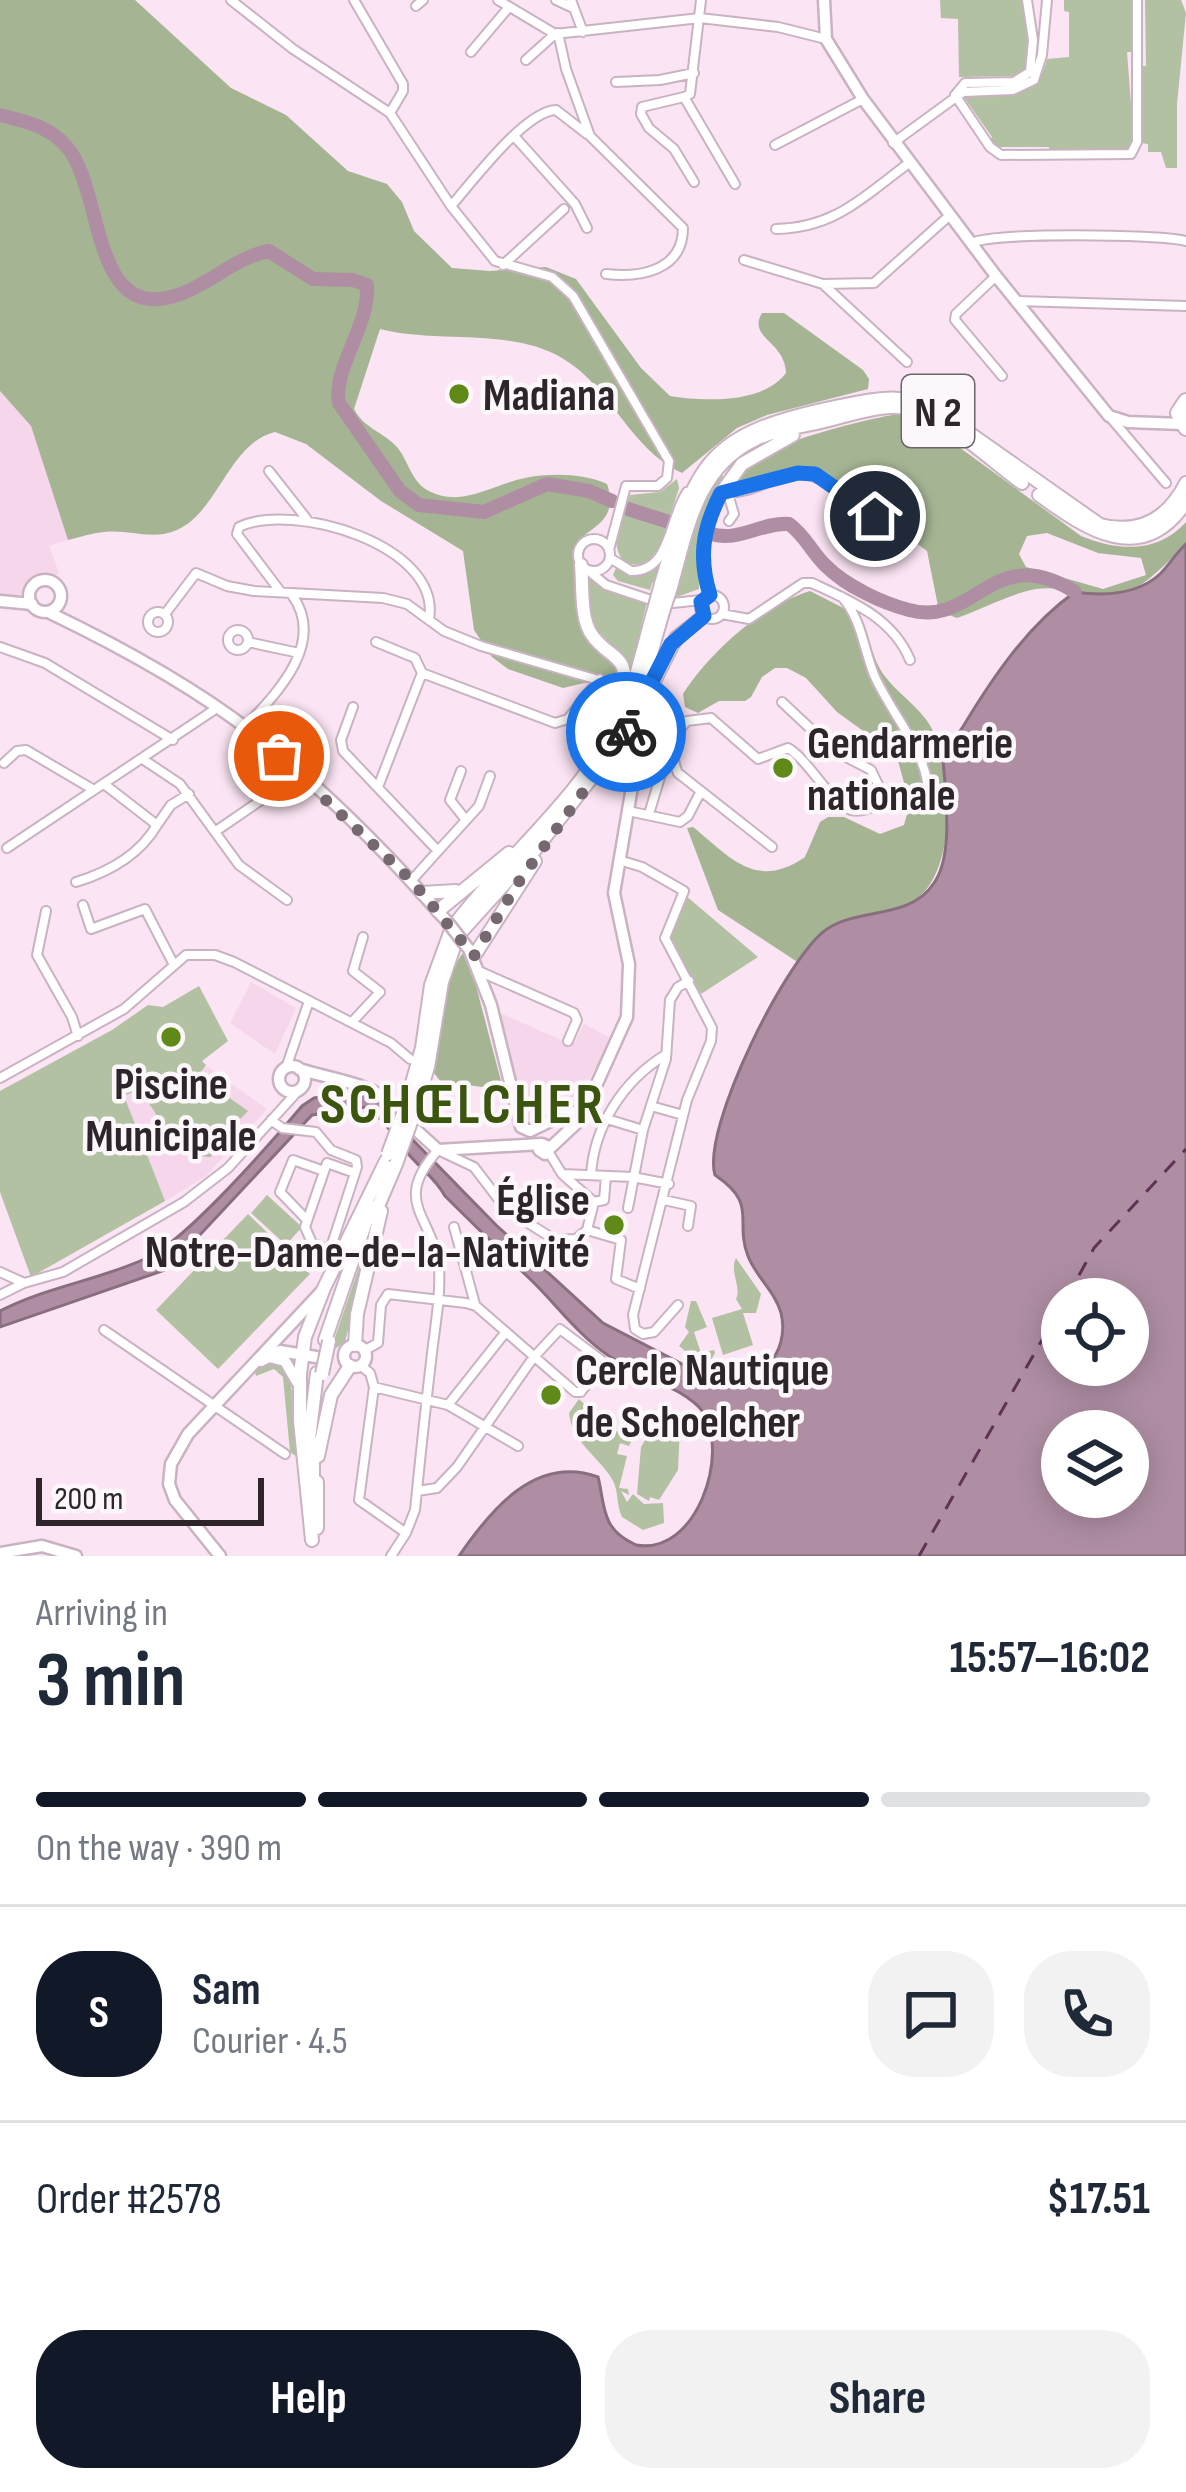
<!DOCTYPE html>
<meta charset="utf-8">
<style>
body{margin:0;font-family:"Sofia Sans Condensed",sans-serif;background:#f2f2f3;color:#1f2937;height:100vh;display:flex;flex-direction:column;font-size:45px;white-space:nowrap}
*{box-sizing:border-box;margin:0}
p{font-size:39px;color:#747a83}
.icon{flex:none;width:66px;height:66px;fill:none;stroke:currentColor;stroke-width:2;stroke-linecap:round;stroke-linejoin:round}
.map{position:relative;height:1556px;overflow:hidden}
.drawer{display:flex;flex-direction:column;background:#fff;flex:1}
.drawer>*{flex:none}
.controls{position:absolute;left:1041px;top:1278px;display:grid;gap:24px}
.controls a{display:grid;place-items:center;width:108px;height:108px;border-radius:50%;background:#fff;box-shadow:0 6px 30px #0003;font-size:60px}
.scale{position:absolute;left:36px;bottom:30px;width:228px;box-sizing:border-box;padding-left:12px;border:6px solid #2d252a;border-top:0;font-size:33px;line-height:42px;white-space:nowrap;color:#2d252a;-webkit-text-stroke:9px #fcf7fa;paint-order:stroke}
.pin{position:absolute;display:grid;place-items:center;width:102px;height:102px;color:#fff;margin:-51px;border:6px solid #fff;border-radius:50%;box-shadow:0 3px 12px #0007}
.courier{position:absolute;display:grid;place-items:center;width:120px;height:120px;margin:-60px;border:9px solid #1a73e8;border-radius:50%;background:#fff;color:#222;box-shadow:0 3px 15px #0007}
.overview em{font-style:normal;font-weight:700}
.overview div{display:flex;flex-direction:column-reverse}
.overview{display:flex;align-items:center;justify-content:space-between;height:204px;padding:0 36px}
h1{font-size:78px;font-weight:700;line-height:90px}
.bar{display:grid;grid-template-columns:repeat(4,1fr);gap:18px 12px;align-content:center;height:144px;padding:0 36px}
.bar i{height:15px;border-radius:9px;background:#e0e1e3}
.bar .active{background:#111827}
.bar p{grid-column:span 4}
.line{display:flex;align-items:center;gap:30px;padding:0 36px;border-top:3px solid #e0e1e3}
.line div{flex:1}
.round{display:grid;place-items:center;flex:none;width:126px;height:126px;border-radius:48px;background:#f2f2f3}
.button{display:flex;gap:24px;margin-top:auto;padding:24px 36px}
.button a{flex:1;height:138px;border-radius:48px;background:#111827;color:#fff;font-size:48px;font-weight:700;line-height:138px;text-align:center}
.button a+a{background:#f2f2f3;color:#1f2937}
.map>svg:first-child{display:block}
.built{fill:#f5d6ea}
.green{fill:#b1c1a1}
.forest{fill:#a5b594;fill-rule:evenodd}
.water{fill:#af8ea4;stroke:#886e7f;stroke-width:3;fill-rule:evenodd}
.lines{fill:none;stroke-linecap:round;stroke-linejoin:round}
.river{stroke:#af8ea4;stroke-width:14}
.ferry{stroke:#603253;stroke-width:3;stroke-dasharray:15 12;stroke-linecap:butt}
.street-casing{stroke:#c9b3c2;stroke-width:12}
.secondary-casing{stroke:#c9b3c2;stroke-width:15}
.primary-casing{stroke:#c9b3c2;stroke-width:16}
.highway-casing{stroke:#c9b3c2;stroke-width:18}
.street{stroke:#fff;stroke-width:8}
.secondary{stroke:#fff;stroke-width:10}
.primary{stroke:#fff;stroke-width:12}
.highway{stroke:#fff;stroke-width:14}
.secondary-bridge-casing{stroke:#c9b3c2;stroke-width:15;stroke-linecap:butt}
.primary-bridge-casing{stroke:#c9b3c2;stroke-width:16;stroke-linecap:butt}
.secondary-bridge{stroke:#fff;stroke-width:10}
.primary-bridge{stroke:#fff;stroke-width:12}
.done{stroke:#756870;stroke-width:12;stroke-dasharray:0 21.6}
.route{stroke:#1a73e8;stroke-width:15}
.poi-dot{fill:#608a17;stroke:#fcf7fa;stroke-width:4.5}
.labels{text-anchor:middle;stroke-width:9;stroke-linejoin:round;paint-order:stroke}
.shield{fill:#fcf7fa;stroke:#6b6468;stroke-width:3}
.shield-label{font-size:42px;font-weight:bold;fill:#2d252a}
.poi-label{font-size:45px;font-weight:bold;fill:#2d252a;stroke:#fcf7fa;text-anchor:start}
.district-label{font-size:57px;font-weight:bold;letter-spacing:3px;fill:#3b550f;stroke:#fcf7fa}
</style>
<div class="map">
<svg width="1186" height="1556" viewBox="0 0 1186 1556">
<rect width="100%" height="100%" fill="#fbe4f3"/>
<path class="built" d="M0,391L31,426L68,540L49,546L59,573L37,583L30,592L0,600Z
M251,982L296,1008L275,1054L230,1023Z
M498,1012L570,1044L575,1042L584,1024L609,1037L608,1047L583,1090L533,1126L524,1121Z
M195,1058L267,1109L206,1176L165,1201L123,1097Z"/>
<path class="green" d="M940,0H1022L1028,24V67L1013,76L959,77L958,19L941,18Z
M1064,0H1133V52H1127L1134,142L1127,151L1050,152L1049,147H1001V151L988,141L992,137L963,96C1000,90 1035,107 1047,59L1069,57V12L1064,11Z
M1145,0H1181L1186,13L1177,104V168H1166L1161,152H1148V144L1141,143L1140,66H1146Z
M720,473L723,476C701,514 698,547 699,589L674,598L697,513Z
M677,479L679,488L660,548L644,565L625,564C607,541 621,519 630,495L660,492Z
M663,559L656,583H652L650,590L618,581L613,575L616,568C636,576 648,576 663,559Z
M587,575L605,588L647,601L630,677L618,651L593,626Z
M685,895L758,957L701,994L667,935Z
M199,986L228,1041L202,1061L206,1065L198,1076L248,1111L220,1140L211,1157L182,1155L140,1089L124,1096L165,1201L31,1277L0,1192V1091L112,1030L148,1005L163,1007Z
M267,1195L302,1227L286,1245L251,1213Z
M248,1214L310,1274L218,1369L156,1310Z
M736,1258L761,1294L756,1313H743L753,1345L723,1355L712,1318L742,1309L736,1299C742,1287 729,1272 736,1258Z
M360,1264L363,1266L345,1342L330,1352Z
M691,1301H696L707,1327L694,1332L701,1353L714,1350L715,1353L705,1371L684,1361L689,1354L679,1346L689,1332L685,1327Z
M266,1362L283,1367L291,1383L297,1457L290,1452L283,1377L274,1369L256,1376L255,1372Z
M579,1399L614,1432L629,1429L634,1435L629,1446L620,1443L617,1454L627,1456L619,1488L628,1489L629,1495L621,1491L627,1502L633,1494L644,1504L663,1503L664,1523L643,1530L622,1517C616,1504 619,1491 612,1479C597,1455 572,1442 569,1413Z
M658,1419L680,1425L678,1470L659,1500L650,1497L649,1501L637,1494L641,1447Z"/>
<path class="forest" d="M0,0H135L231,88L286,115L348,171L387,184L402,202L414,231L452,268L490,271L546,267L576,279L641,368L670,396C705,402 764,403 786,373C785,341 747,338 762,313H784L863,370L869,379L868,389L767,415L737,428L682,473C630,450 611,386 562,358C508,327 438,344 380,329L354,409C364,428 381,431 395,445C408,458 410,480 427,490C461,509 491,485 525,478C549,473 584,473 607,484C623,531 572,527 573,556C574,568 578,603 583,613C592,634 611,651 617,672L614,676L563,688L508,669L492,657L474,630L463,551L381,501L306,444L275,432C229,443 219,511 177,530C152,541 129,529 104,532C92,533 80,537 68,540L31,426L0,391Z
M899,414L941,434L1081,536C1118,551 1157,554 1186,522V544C1160,568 1134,604 1091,596C1072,592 1057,586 1036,589C1009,594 983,609 957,618L939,611L927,551L818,470L789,468L728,489C736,480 744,467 754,460C776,442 869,418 899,414ZM1047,533L1098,553L1141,558L1146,575L1103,589L1026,567L1019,554L1027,536Z
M810,591L861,617C869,633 871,653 880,669C894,693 923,707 934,733C954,776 957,880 909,904C858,929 837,908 799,963L718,910L687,828L693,827C730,857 756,891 805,857L820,822L828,817H844L880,834L904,825L910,804L898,761L884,746L837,712L806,678L787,668H775L762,677L751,697L745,701H719L698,713L685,707L683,694C711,651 760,607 810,591Z
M463,953L476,986L501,1081L494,1087C472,1088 461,1081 442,1083L433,1072C436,1040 444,976 463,953Z"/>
<path class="water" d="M1186,544V1556H459C490,1511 535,1454 598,1477C602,1492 602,1508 609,1522C614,1532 625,1540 636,1545C697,1556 730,1453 703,1412C687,1389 633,1373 609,1356C578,1335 557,1305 530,1279C502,1252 473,1224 445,1196C435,1177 419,1168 406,1151C392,1134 385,1120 366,1107L312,1115L168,1269L0,1327V1311C48,1286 101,1280 149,1257C189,1237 271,1143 302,1106L314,1098L354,1092L375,1097L395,1114L412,1139L496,1225L603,1323L717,1382C757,1390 791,1353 781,1313C775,1291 756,1277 748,1256C734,1219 759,1205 715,1175C701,1129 787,956 827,929C860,907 910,920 934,883C951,859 947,811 945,784C945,775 942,765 944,757C948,746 958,735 964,725C993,677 1028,625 1075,592C1103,596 1136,596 1160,574C1169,565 1176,553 1186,544ZM1062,1299H1128V1365H1062ZM1062,1431H1128V1497H1062Z"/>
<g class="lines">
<path class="river" d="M0,115C24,121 49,126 66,146C102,185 91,306 160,299C202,294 230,258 269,251L313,279L353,280L367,285C370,326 332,369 339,403L400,491L419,505L484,512L547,484L589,491L612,501
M625,508L669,522
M709,533C737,544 760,522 789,524C805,535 812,553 826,566C846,586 882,603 909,610C976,628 992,540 1075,592"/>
<path class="ferry" d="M1066,1299L1094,1248L1186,1149
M919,1556L1062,1305"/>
<defs>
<path id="street" d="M231,0L293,49L390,113L451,206L495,261L552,277L573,296L669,461L667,478L658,486H626L609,550
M354,0L403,84V91L390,113
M498,0L555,34L700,18L778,27L826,39
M556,0L571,7
M571,0L583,32
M701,0L690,94L684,97L735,184
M416,6L423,0
M558,33L566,69L590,136L683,228C683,271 639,278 606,274
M471,52L509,7
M526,60L555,34
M616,82L660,80L694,73
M955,95L990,147L1001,155L1131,154L1137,142V0
M955,95L965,83L1014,82L1030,72L1033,40L1027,0
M684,97L642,107L641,114L649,128L674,149L694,182
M514,136L575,204L587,228
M893,143L963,92L1013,90L1034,80L1042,55L1047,0
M775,145L863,99
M451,206C473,181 525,111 556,110L587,134
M776,229C835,228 863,197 909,163
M971,243C996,232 1157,234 1186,241
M744,260L823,284L874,283L950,215
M503,265L564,209
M996,276L956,314L955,320L1002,376
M824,285L907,362
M1017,301L1186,306
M1110,417L1166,483
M269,471L306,518
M728,494L734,514L729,521
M578 555a16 16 0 1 1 32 0a16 16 0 1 1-32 0Z
M610,558L631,571C671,572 669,518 687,492
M590,572L606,585L648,599
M280,591L237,534L239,527C292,501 442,545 429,619
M710,595C698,557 703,528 721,493C774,495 782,450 841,491C854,500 870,509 877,523L861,543L855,537L852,498
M700 607a12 12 0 1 1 24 0a12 12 0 1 1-24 0Z
M673,603L701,600
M148 622a10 10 0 1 1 20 0a10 10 0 1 1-20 0Z
M165,614L196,573L227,586L254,591L383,598L407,604L444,631L481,646L619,686
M722,614L749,619L803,583H812C851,601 893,618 910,660
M228 640a10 10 0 1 1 20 0a10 10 0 1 1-20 0Z
M248,642L299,653
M376,642L415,658L422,673L555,723L568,719L600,679
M0,647L45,663L173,740
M782,702L814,732L823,745L871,770L888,805
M353,707L341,740L343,751L438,851L411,881
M245,727C276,694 327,643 292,595
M144,760L180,784L239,865L287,900
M4,763L17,751L26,750L94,790
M461,771L450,800L466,820
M378,787L422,673
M628,811L680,822L688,816L701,791
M649,814L663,767
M157,825L171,805L189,794
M216,831L267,796
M772,847L678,773C670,757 674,733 687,721L711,718L758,759L788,748C810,761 830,803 851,810C864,814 875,802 889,805C908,810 917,811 928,791C927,752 891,713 875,677C864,652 862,619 842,597
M7,848L217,708
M438,851L479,806L490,776
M619,860L642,867L684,891L665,938L712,1028L711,1041L687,1100L633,1315L635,1329L643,1334L654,1332L678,1305
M76,882C109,872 139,856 157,825L104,784
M83,905L91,929L145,909L173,963
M46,911L37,955L72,1017L78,1036
M481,972L574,1013L577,1020L568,1041
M352,1022L380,992L353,971L363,937
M286,1068L309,1001
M0,1078L124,1009L186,955H215L234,962L391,1043L410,1059
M651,1106L683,1115
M607,1119L643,1130
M271,1120L282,1128L316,1132L331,1150L356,1160L357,1167L330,1250L338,1263
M548,1151L562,1174L633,1177L669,1184
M563,1175L594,1202
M591,1175C594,1126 623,1081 665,1055
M664,1200L691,1206L688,1226
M628,1208L643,1130L666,1059L670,1000L678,987L689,981
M307,1220L280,1192L293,1160L324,1171
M454,1227L475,1304
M587,1230L621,1240L616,1279L640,1289
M587,1230L594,1202L604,1200L606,1176
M330,1250L312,1243L305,1227L327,1163L355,1173
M0,1272L22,1282
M0,1295L24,1283L63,1272L184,1202L228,1168L297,1092
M104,1330L285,1454
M365,1350L378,1343L381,1305L388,1294L466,1303L476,1306L575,1392H581
M361,1366L370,1373L374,1387L359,1500L406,1533
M374,1387L448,1405L518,1446
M448,1405L505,1333
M417,1491L437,1488L457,1467L533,1358L560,1329L601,1360L600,1370L582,1390
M391,1556L406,1533L415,1510C420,1461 425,1411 431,1362C434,1331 441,1299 439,1269C434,1215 390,1204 438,1150L474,1167L506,1209L555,1240L576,1239L587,1230"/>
<path id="secondary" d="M824,0L826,39L863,99L996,276L1109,416L1128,422L1182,424
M29 596a16 16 0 1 1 32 0a16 16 0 1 1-32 0Z
M0,601L32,604
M48,612C121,647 200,690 263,741C327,793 389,855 443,917
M469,949L491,1005L521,1127L530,1131L569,1112L583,1113
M279 1079a13 13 0 1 1 26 0a13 13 0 1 1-26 0Z
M299,1069C333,1080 371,1082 397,1108
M416,1130L438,1150L541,1144
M542,1144L549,1147L545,1154L539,1150Z
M549,1149L581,1119L627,1017L629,964L614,893L642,728L655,690
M344 1356a11 11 0 1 1 22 0a11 11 0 1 1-22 0Z
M269,1357L285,1361L297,1382
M261,1361L280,1351L316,1357
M0,1553L42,1546L76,1556
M220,1556L175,1500L169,1484L171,1464L188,1434L321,1292"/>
<path id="primary" d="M721,493L742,464L793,435
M1039,495C1086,529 1142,568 1186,502
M581,565C583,585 580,619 592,635C608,659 632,654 622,693
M661,584C696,463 705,434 835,407C871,400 901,391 935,409L1100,525C1140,535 1168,519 1186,483
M671,587C687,531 696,468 754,440C776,429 802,427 825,421C854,414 887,401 916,410C949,421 993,462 1022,483
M640,692L662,615
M422,893L456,891
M438,911L509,853
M456,923C508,855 580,798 619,720C635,687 643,648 653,613
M462,931L534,851L612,752L635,719L676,638L704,616
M474,956L535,861
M405,1108L422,1048L431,985L450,933
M412,1119L428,1067L442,982L456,941
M373,1218L396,1164
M325,1340L371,1207
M355,1345L357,1314L381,1211
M313,1443V1489
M308,1447L317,1373
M318,1456L331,1395L350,1366
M317,1528V1482
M312,1540L300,1421V1374L305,1337L324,1288L386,1161"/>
<path id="highway" d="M1186,401L1178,413L1186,428"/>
</defs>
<use href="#street" class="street-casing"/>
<use href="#secondary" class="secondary-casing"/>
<use href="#primary" class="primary-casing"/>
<use href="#highway" class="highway-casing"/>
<use href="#street" class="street"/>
<use href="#secondary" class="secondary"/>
<use href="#primary" class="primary"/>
<use href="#highway" class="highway"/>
<defs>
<path id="secondary-bridge" d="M445,919L467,947"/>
<path id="primary-bridge" d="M653,613L661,584
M662,615L671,587
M388,1154L405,1108
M396,1164L412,1119
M322,1374L329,1341"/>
</defs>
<use href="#secondary-bridge" class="secondary-bridge-casing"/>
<use href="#primary-bridge" class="primary-bridge-casing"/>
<use href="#secondary-bridge" class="secondary-bridge"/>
<use href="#primary-bridge" class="primary-bridge"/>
</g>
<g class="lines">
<path class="done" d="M279,756L412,881L474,956L518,883L626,732"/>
<path class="route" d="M626,732L671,644L704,616L701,602L710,595C698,557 703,528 721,493L798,473L815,474L875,516"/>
</g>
<g class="poi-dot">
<circle cx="459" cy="394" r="12"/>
<circle cx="783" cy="768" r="12"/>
<circle cx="171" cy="1037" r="12"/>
<circle cx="614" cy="1225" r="12"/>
<circle cx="551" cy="1395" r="12"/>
</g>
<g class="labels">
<rect class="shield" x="902" y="375" width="72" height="72" rx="9"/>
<g class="shield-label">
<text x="938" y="426">N 2</text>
</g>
<g class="poi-label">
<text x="483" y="410">Madiana</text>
<text x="807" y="758">Gendarmerie<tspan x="807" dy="52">nationale</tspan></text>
<text x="171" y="1099" text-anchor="middle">Piscine<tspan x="171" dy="52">Municipale</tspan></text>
<text x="590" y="1215" text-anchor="end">Église<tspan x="590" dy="52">Notre-Dame-de-la-Nativité</tspan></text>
<text x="575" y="1385">Cercle Nautique<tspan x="575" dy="52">de Schoelcher</tspan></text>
</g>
<g class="district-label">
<text x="463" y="1123">SCHŒLCHER</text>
</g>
</g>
</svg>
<div class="controls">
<a><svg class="icon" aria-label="locate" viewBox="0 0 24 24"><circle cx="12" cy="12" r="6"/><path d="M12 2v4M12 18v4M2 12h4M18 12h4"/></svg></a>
<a><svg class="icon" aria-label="layers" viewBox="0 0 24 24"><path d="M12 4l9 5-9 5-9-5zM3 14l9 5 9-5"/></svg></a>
</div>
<div class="scale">200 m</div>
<div class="pin" style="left:279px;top:756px;background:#ea580c"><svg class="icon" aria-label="bag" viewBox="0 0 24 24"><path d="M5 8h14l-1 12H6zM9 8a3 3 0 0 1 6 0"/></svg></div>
<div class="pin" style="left:875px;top:516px;background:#1f2937"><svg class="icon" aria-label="home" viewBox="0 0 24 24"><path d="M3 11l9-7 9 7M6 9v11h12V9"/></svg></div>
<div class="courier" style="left:626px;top:732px"><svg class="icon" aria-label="bike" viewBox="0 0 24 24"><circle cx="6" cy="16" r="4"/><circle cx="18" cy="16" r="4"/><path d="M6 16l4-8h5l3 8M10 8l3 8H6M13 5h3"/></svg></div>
</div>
<section class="drawer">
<div class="overview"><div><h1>3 min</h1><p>Arriving in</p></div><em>15:57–16:02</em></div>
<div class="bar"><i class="active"></i><i class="active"></i><i class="active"></i><i></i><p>On the way · 390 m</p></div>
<div class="line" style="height:216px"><b class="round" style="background:#111827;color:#fff">S</b><div><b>Sam</b><p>Courier · 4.5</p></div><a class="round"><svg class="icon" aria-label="chat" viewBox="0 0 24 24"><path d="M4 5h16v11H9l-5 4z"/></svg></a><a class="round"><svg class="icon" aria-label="phone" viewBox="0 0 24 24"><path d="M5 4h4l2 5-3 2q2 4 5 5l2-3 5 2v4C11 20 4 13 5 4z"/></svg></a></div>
<div class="line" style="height:156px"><div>Order #2578</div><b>$17.51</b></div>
<div class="button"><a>Help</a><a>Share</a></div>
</section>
